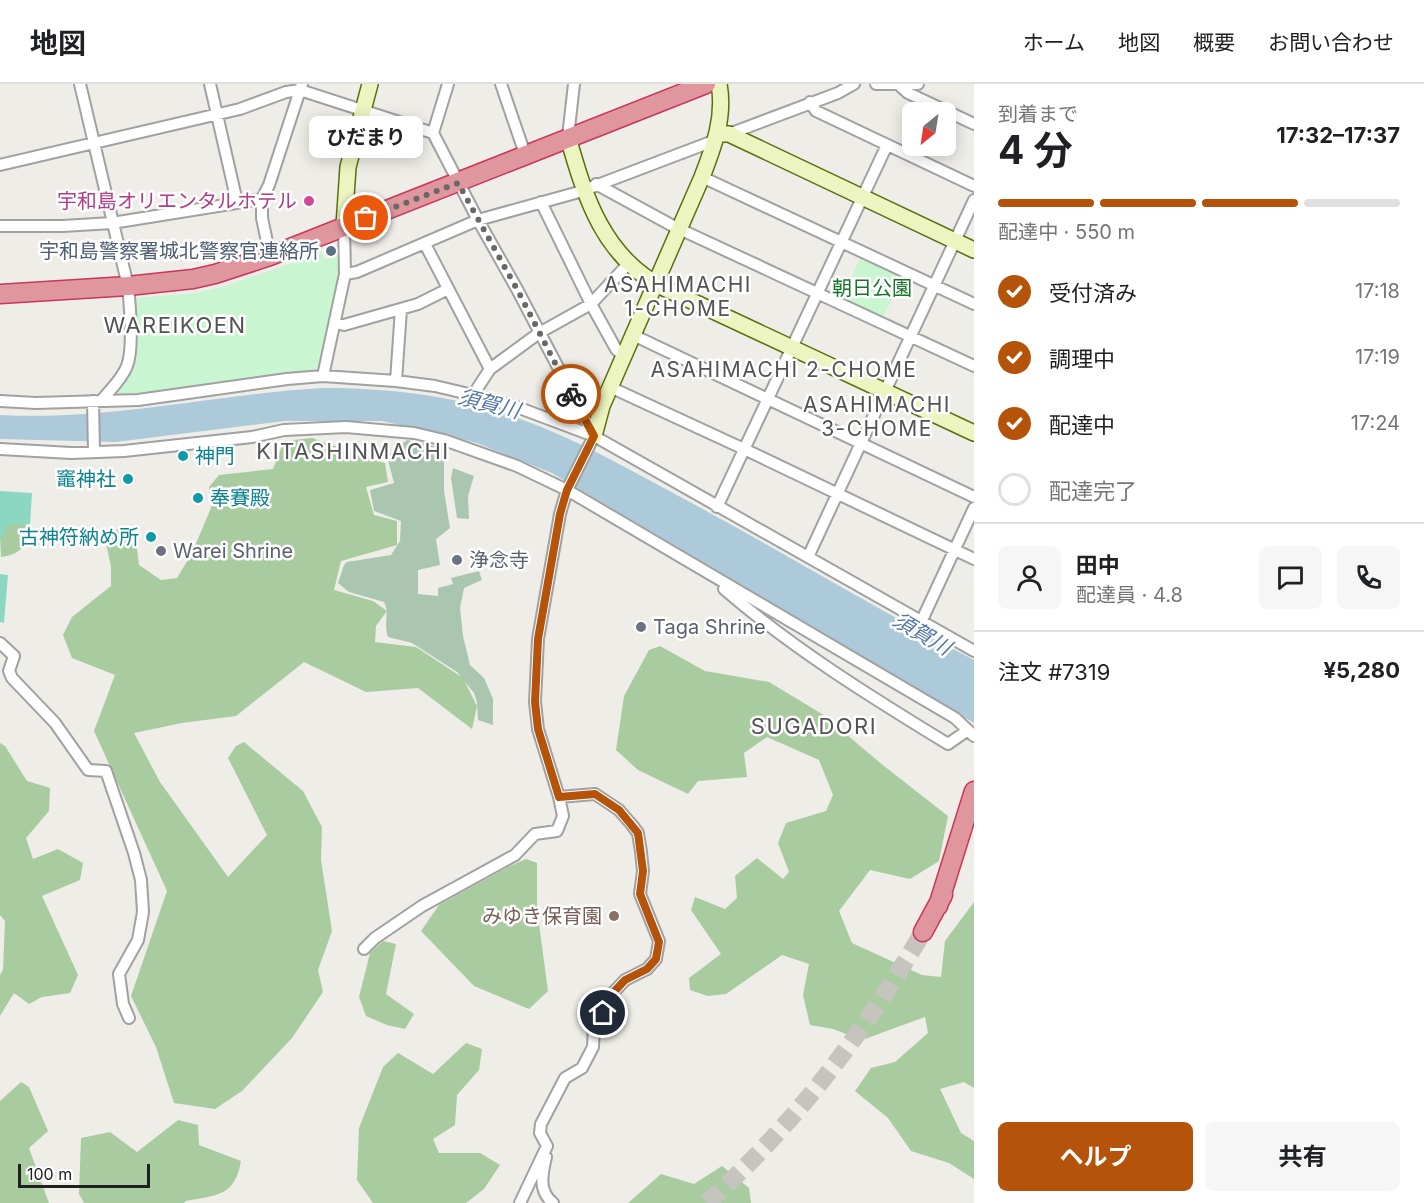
<!DOCTYPE html>
<html lang="ja">
<meta charset="utf-8">
<style>
body{margin:0;font-family:Inter,"Noto Sans JP",sans-serif;background:#f6f6f6;color:#202124;height:100vh;display:flex;flex-direction:column;font-size:22px;white-space:nowrap}
*{box-sizing:border-box;margin:0}
p{font-size:20px;color:#757577}
.icon{flex:none;width:33px;height:33px;fill:none;stroke:currentColor;stroke-width:2;stroke-linecap:round;stroke-linejoin:round}
.map{position:relative;flex:1;overflow:hidden}
.drawer{display:flex;flex-direction:column;background:#fff;width:450px}
.drawer>*{flex:none}
.needle{width:39px;rotate:210deg}
.fabs{position:absolute;left:902px;top:18px;display:grid;gap:12px}
.fabs a{display:grid;place-items:center;width:54px;height:54px;border-radius:9px;background:#fff;box-shadow:0 3px 15px #0003;font-size:30px}
.scale{position:absolute;left:18px;bottom:15px;width:132px;box-sizing:border-box;padding-left:6px;border:3px solid #202020;border-top:0;font-size:16px;line-height:21px;white-space:nowrap;color:#202020;-webkit-text-stroke:4px #fff;paint-order:stroke}
.pin{position:absolute;display:grid;place-items:center;width:51px;height:51px;color:#fff;margin:-26px;border:3px solid #fff;border-radius:50%;box-shadow:0 2px 6px #0007}
.courier{position:absolute;display:grid;place-items:center;width:60px;height:60px;margin:-30px;border:4px solid #b45309;border-radius:50%;background:#fff;color:#222;box-shadow:0 2px 8px #0007}
.bubble{position:absolute;height:42px;border-radius:9px;background:#fff;box-shadow:0 3px 15px #0003;font-size:20px;font-weight:700;line-height:42px;text-align:center}
.overview em{font-style:normal;font-weight:700}
.overview div{display:flex;flex-direction:column-reverse}
.overview{display:flex;align-items:center;justify-content:space-between;height:102px;padding:0 24px}
h1{font-size:39px;font-weight:700;line-height:45px}
.bar{display:grid;grid-template-columns:repeat(4,1fr);gap:9px 6px;align-content:center;height:72px;padding:0 24px}
.bar i{height:8px;border-radius:4px;background:#e0e0e0}
.bar .selected{background:#b45309}
.bar p{grid-column:span 4}
.line{display:flex;align-items:center;gap:15px;padding:0 24px;border-top:2px solid #e0e0e0}
.line div{flex:1}
.round{display:grid;place-items:center;flex:none;width:63px;height:63px;border-radius:9px;background:#f6f6f6}
ol{padding:0 24px;list-style:none}
li{display:flex;align-items:center;gap:18px;height:66px}
li p{margin-inline-start:auto}
li .icon{padding:6px;border-radius:50%;background:#b45309;color:#fff;stroke-width:4}
li:last-child{color:#757577}
li i{width:33px;height:33px;border:3px solid #e0e0e0;border-radius:50%}
.button{display:flex;gap:12px;margin-top:auto;padding:12px 24px}
.button a{flex:1;height:69px;border-radius:9px;background:#b45309;color:#fff;font-size:24px;font-weight:700;line-height:69px;text-align:center}
.button a+a{background:#f6f6f6;color:#202124}
header{display:flex;align-items:center;gap:36px;box-sizing:border-box;height:84px;padding:0 30px;background:#fff;border-bottom:2px solid #e0e0e0}
header strong{font-size:28px}
nav{display:flex;gap:33px;margin-inline-start:auto;font-size:21px}
main{display:flex;flex:1;min-height:0}
.map>svg:first-child{display:block}
.forest{fill:#a8cba0}
.cemetery{fill:#aac6b1}
.park{fill:#c9f5d0}
.pitch{fill:#8cd7c1}
.water{fill:#accad9}
.lines{fill:none;stroke-linecap:round;stroke-linejoin:round}
.highway-tunnel{stroke:#c6c4bf;stroke-width:18;stroke-dasharray:18 9;stroke-linecap:butt}
.street-casing{stroke:#a1a1a1;stroke-width:14}
.secondary-casing{stroke:#5b6e0f;stroke-width:18}
.highway-casing{stroke:#cb365b;stroke-width:21}
.street{stroke:#fff;stroke-width:10}
.secondary{stroke:#ecf4c0;stroke-width:15}
.highway{stroke:#df969d;stroke-width:18}
.done{stroke:#686866;stroke-width:6;stroke-dasharray:0 10.8}
.route{stroke:#b45309;stroke-width:8}
.hotel-dot{fill:#d1479c;stroke:#fff;stroke-width:2}
.service-dot{fill:#5c6f8a;stroke:#fff;stroke-width:2}
.culture-dot{fill:#0f9aa8;stroke:#fff;stroke-width:2}
.worship-dot{fill:#6b7280;stroke:#fff;stroke-width:2}
.education-dot{fill:#8d6e63;stroke:#fff;stroke-width:2}
.labels{text-anchor:middle;stroke-width:5;stroke-linejoin:round;paint-order:stroke}
.hotel-label{font-size:20px;fill:#b23c85;stroke:#fff;text-anchor:end}
.service-label{font-size:20px;fill:#4e5e75;stroke:#fff;text-anchor:end}
.park-label{font-size:20px;fill:#167527;stroke:#fff}
.culture-label{font-size:20px;fill:#0d838f;stroke:#fff;text-anchor:start}
.worship-label{font-size:20px;fill:#5b616d;stroke:#fff;text-anchor:start}
.education-label{font-size:20px;fill:#785e54;stroke:#fff;text-anchor:end}
.neighbourhood-label{font-size:21px;letter-spacing:1.5px;fill:#535353;stroke:#fff}
.water-label{font-size:21px;font-style:italic;fill:#5476a7;stroke:#fff}
.quarter-label{font-size:22px;letter-spacing:1.5px;fill:#535353;stroke:#fff}
</style>
<header>
<strong>地図</strong>
<nav><a>ホーム</a><a>地図</a><a>概要</a><a>お問い合わせ</a></nav>
</header>
<main>
<div class="map">
<svg width="974" height="1119" viewBox="0 0 974 1119">
<rect width="100%" height="100%" fill="#efede7"/>
<path class="forest" d="M312,354L385,379L388,398L366,403L374,431L397,437V461L341,477L334,506L373,517L387,527L376,542L375,558L416,563L463,594L477,622L472,645L418,604L366,608L304,578L236,632L182,639L134,649L160,698L228,793L267,751L228,674L236,662L244,658L303,707L322,743L321,776L332,847L318,886L323,908L292,954L242,1007L215,1025L174,1019L156,963L131,912L167,807L94,647L115,591L72,574L63,551L72,533L111,502V483L105,454L110,447L126,444L136,457L139,481L161,496L177,494L192,469L211,424L209,403L219,391L273,385L284,357Z
M14,435L25,439L30,448C25,464 18,471 1,473L0,450Z
M660,562L705,587L769,598L822,630L884,682L948,732L939,777L910,795L870,786L839,827L852,859L922,891L941,893L945,857L974,818V1004L964,998L940,1005L961,1049L974,1057V1095L949,1079L911,1067L888,1034L855,1007L871,984L895,978L928,949L925,933L862,956L833,945L810,941L803,911L809,880L782,871L726,910L708,912L690,906L689,894L721,870L691,826L695,813L725,825L737,814L735,792L757,774L783,795L789,788L778,759L786,739L826,727L833,711L819,676L767,653L744,669L747,693L698,697L688,710L638,686L616,666L624,612L649,566Z
M0,659L5,662L27,697L50,704L49,727L26,754L33,775L58,765L83,779L80,796L42,812L78,891L70,909L42,913L29,920L14,909L0,932V891L3,886L5,837L0,831Z
M526,775L537,779V825L548,907L529,925L474,902L421,847L439,821L510,782Z
M383,857L396,860L386,910L414,930L405,945L387,941L366,932L359,913L370,869Z
M466,959L482,965L479,986L457,1011L455,1041L433,1055L439,1069H480L500,1081L484,1105L466,1119H373L357,1096L359,1044L383,983L398,969L433,990Z
M21,998L29,1003L48,1047L29,1064L49,1119H0V1017Z
M178,1036L198,1041L199,1061L241,1077C235,1113 216,1111 186,1117L184,1119H84L79,1110L81,1054L110,1048L137,1068Z
M722,1082L749,1104L751,1119H628L661,1090L694,1100Z"/>
<path class="cemetery" d="M407,356L444,364V407L450,444L436,455L440,481L418,486V510L438,512V504L453,500L451,494L479,487L482,496L464,504L460,524L463,552L470,581L484,594L493,615V641L478,636L477,618L474,609L457,588L412,559L388,553C383,538 390,529 384,518L349,508L338,499L344,481L347,478L391,471L400,457L401,437L374,427L370,406L394,399L387,372Z
M453,384L474,392L468,412L469,435L457,434L451,394Z"/>
<path class="park" d="M321,166L324,175L341,172L342,182L318,283L313,288L243,295L117,313C118,300 128,295 132,284C138,267 133,237 132,218L136,214L196,209L225,202L300,176Z
M861,172L903,192L882,236L841,216Z"/>
<path class="pitch" d="M0,407L32,409L30,440L9,441L0,456Z
M0,490L8,491L4,539L0,538Z"/>
<path class="water" d="M323,304C389,304 458,312 520,335C575,354 624,383 675,410C776,464 873,523 974,576V639L552,389L477,359L382,337H285L116,358L0,355V331C109,337 215,310 323,304Z"/>
<g class="lines">
<path class="highway-tunnel" d="M707,1119C794,1041 864,949 923,848"/>
<defs>
<path id="street" d="M80,0L128,202C130,222 134,264 127,282C122,295 110,306 102,316
M210,0L237,118
M448,0L433,49L478,136L518,207L594,352
M501,0L525,70
M876,0H918
M898,0L908,9L974,40
M810,18L816,27L974,102
M729,50L838,9L854,0
M568,53L574,0
M0,81L240,25L286,8L300,6L433,49
M702,93L974,220
M596,100L673,142L974,282
M541,118L591,220L616,265L623,272
M0,142H63L112,139L262,115
M425,160L490,285L473,311
M270,172L262,134V115L269,101L302,0
M345,190L357,188L478,136L579,108L716,56
M336,239L344,241L418,220L448,205
M633,251L974,413
M490,285L539,249L591,220L629,179
M323,292L345,190L344,142
M396,297L401,225
M610,303L744,365L974,475
M0,317L36,319L138,316L287,295L323,292L396,297L435,302L473,311L514,322L594,352L974,567
M93,317L94,367
M0,365L71,369L124,367L252,353L284,346L346,343L414,349L444,356L517,382L567,406L955,634L974,652
M717,423L887,61
M808,473L974,116
M724,505C792,564 871,613 948,660L968,646
M922,536L974,424
M0,559L14,572L9,587L12,594L55,639L88,686L106,687L134,769L141,796L143,828L138,856L119,890L123,920L129,934
M364,865L375,854L422,822L515,771L535,750L557,747L563,732L559,713
M546,1073C542,1090 538,1107 553,1119
M520,1119L547,1062L540,1049L541,1040L565,994L582,984L593,963L594,944L611,911L625,896L647,885L656,875L659,857L640,810L643,787L641,768L638,749L632,741L619,726L595,710L559,713L538,645L535,618L538,555L560,430L567,406L594,352"/>
<path id="secondary" d="M718,50H729L974,166
M568,53C585,114 604,174 664,204L974,349
M344,142L348,83L370,0
M594,352L602,322L702,93C714,62 725,33 719,0"/>
<path id="highway" d="M0,210L128,202L193,195L215,190L270,172L706,0
M938,822L974,707
M923,848L943,811"/>
</defs>
<use href="#street" class="street-casing"/>
<use href="#secondary" class="secondary-casing"/>
<use href="#highway" class="highway-casing"/>
<use href="#street" class="street"/>
<use href="#secondary" class="secondary"/>
<use href="#highway" class="highway"/>
</g>
<g class="lines">
<path class="done" d="M366,134L458,99L518,207L571,310"/>
<path class="route" d="M571,310L594,352L567,406L560,430L538,555L535,618L538,645L559,713L595,710L619,726L638,749L643,787L640,810L659,858L656,875L647,885L625,896L611,911L603,929"/>
</g>
<circle class="hotel-dot" cx="309" cy="117" r="6"/>
<circle class="service-dot" cx="331" cy="167" r="6"/>
<g class="culture-dot">
<circle cx="183" cy="372" r="6"/>
<circle cx="128" cy="395" r="6"/>
<circle cx="198" cy="414" r="6"/>
<circle cx="151" cy="453" r="6"/>
</g>
<g class="worship-dot">
<circle cx="161" cy="467" r="6"/>
<circle cx="457" cy="476" r="6"/>
<circle cx="641" cy="543" r="6"/>
</g>
<circle class="education-dot" cx="614" cy="832" r="6"/>
<g class="labels">
<g class="hotel-label">
<text x="297" y="124">宇和島オリエンタルホテル</text>
</g>
<g class="service-label">
<text x="319" y="174">宇和島警察署城北警察官連絡所</text>
</g>
<g class="park-label">
<text x="872" y="211">朝日公園</text>
</g>
<g class="culture-label">
<text x="195" y="379">神門</text>
<text x="116" y="402" text-anchor="end">竈神社</text>
<text x="210" y="421">奉賽殿</text>
<text x="139" y="460" text-anchor="end">古神符納め所</text>
</g>
<g class="worship-label">
<text x="173" y="474">Warei Shrine</text>
<text x="469" y="483">浄念寺</text>
<text x="653" y="550">Taga Shrine</text>
</g>
<g class="education-label">
<text x="602" y="839">みゆき保育園</text>
</g>
<g class="neighbourhood-label">
<text x="678" y="208">ASAHIMACHI<tspan x="678" dy="24">1-CHOME</tspan></text>
<text x="784" y="293">ASAHIMACHI 2-CHOME</text>
<text x="877" y="328">ASAHIMACHI<tspan x="877" dy="24">3-CHOME</tspan></text>
</g>
<g class="water-label">
<text transform="translate(489 320) rotate(14)" y="7">須賀川</text>
<text transform="translate(922 550) rotate(30)" y="7">須賀川</text>
</g>
<g class="quarter-label">
<text x="175" y="249">WAREIKOEN</text>
<text x="353" y="375">KITASHINMACHI</text>
<text x="814" y="650">SUGADORI</text>
</g>
</g>
</svg>
<div class="fabs">
<a><svg class="needle" viewBox="-14 -14 28 28"><path d="M0-13l5 13h-10z" fill="#e53935"/><path d="M0 13l5-13h-10z" fill="#757577"/></svg></a>
</div>
<div class="scale">100 m</div>
<div class="pin" style="left:366px;top:134px;background:#ea580c"><svg class="icon" aria-label="bag" viewBox="0 0 24 24"><path d="M5 8h14l-1 12H6zM9 8a3 3 0 0 1 6 0"/></svg></div>
<div class="pin" style="left:603px;top:929px;background:#1f2937"><svg class="icon" aria-label="home" viewBox="0 0 24 24"><path d="M3 11l9-7 9 7M6 9v11h12V9"/></svg></div>
<div class="courier" style="left:571px;top:310px"><svg class="icon" aria-label="bike" viewBox="0 0 24 24"><circle cx="6" cy="16" r="4"/><circle cx="18" cy="16" r="4"/><path d="M6 16l4-8h5l3 8M10 8l3 8H6M13 5h3"/></svg></div>
<div class="bubble" style="left:309px;top:32px;width:114px">ひだまり</div>
</div>
<section class="drawer">
<div class="overview"><div><h1>4 分</h1><p>到着まで</p></div><em>17:32–17:37</em></div>
<div class="bar"><i class="selected"></i><i class="selected"></i><i class="selected"></i><i></i><p>配達中 · 550 m</p></div>
<ol>
<li><svg class="icon" aria-label="check" viewBox="0 0 24 24"><path d="M5 12l5 5 9-10"/></svg>受付済み<p>17:18</p></li>
<li><svg class="icon" aria-label="check" viewBox="0 0 24 24"><path d="M5 12l5 5 9-10"/></svg>調理中<p>17:19</p></li>
<li><svg class="icon" aria-label="check" viewBox="0 0 24 24"><path d="M5 12l5 5 9-10"/></svg>配達中<p>17:24</p></li>
<li><i></i>配達完了</li>
</ol>
<div class="line" style="height:108px"><a class="round"><svg class="icon" aria-label="person" viewBox="0 0 24 24"><circle cx="12" cy="8" r="4"/><path d="M4 21q1-7 8-7t8 7"/></svg></a><div><b>田中</b><p>配達員 · 4.8</p></div><a class="round"><svg class="icon" aria-label="chat" viewBox="0 0 24 24"><path d="M4 5h16v11H9l-5 4z"/></svg></a><a class="round"><svg class="icon" aria-label="phone" viewBox="0 0 24 24"><path d="M5 4h4l2 5-3 2q2 4 5 5l2-3 5 2v4C11 20 4 13 5 4z"/></svg></a></div>
<div class="line" style="height:78px"><div>注文 #7319</div><b>¥5,280</b></div>
<div class="button"><a>ヘルプ</a><a>共有</a></div>
</section>
</main>
